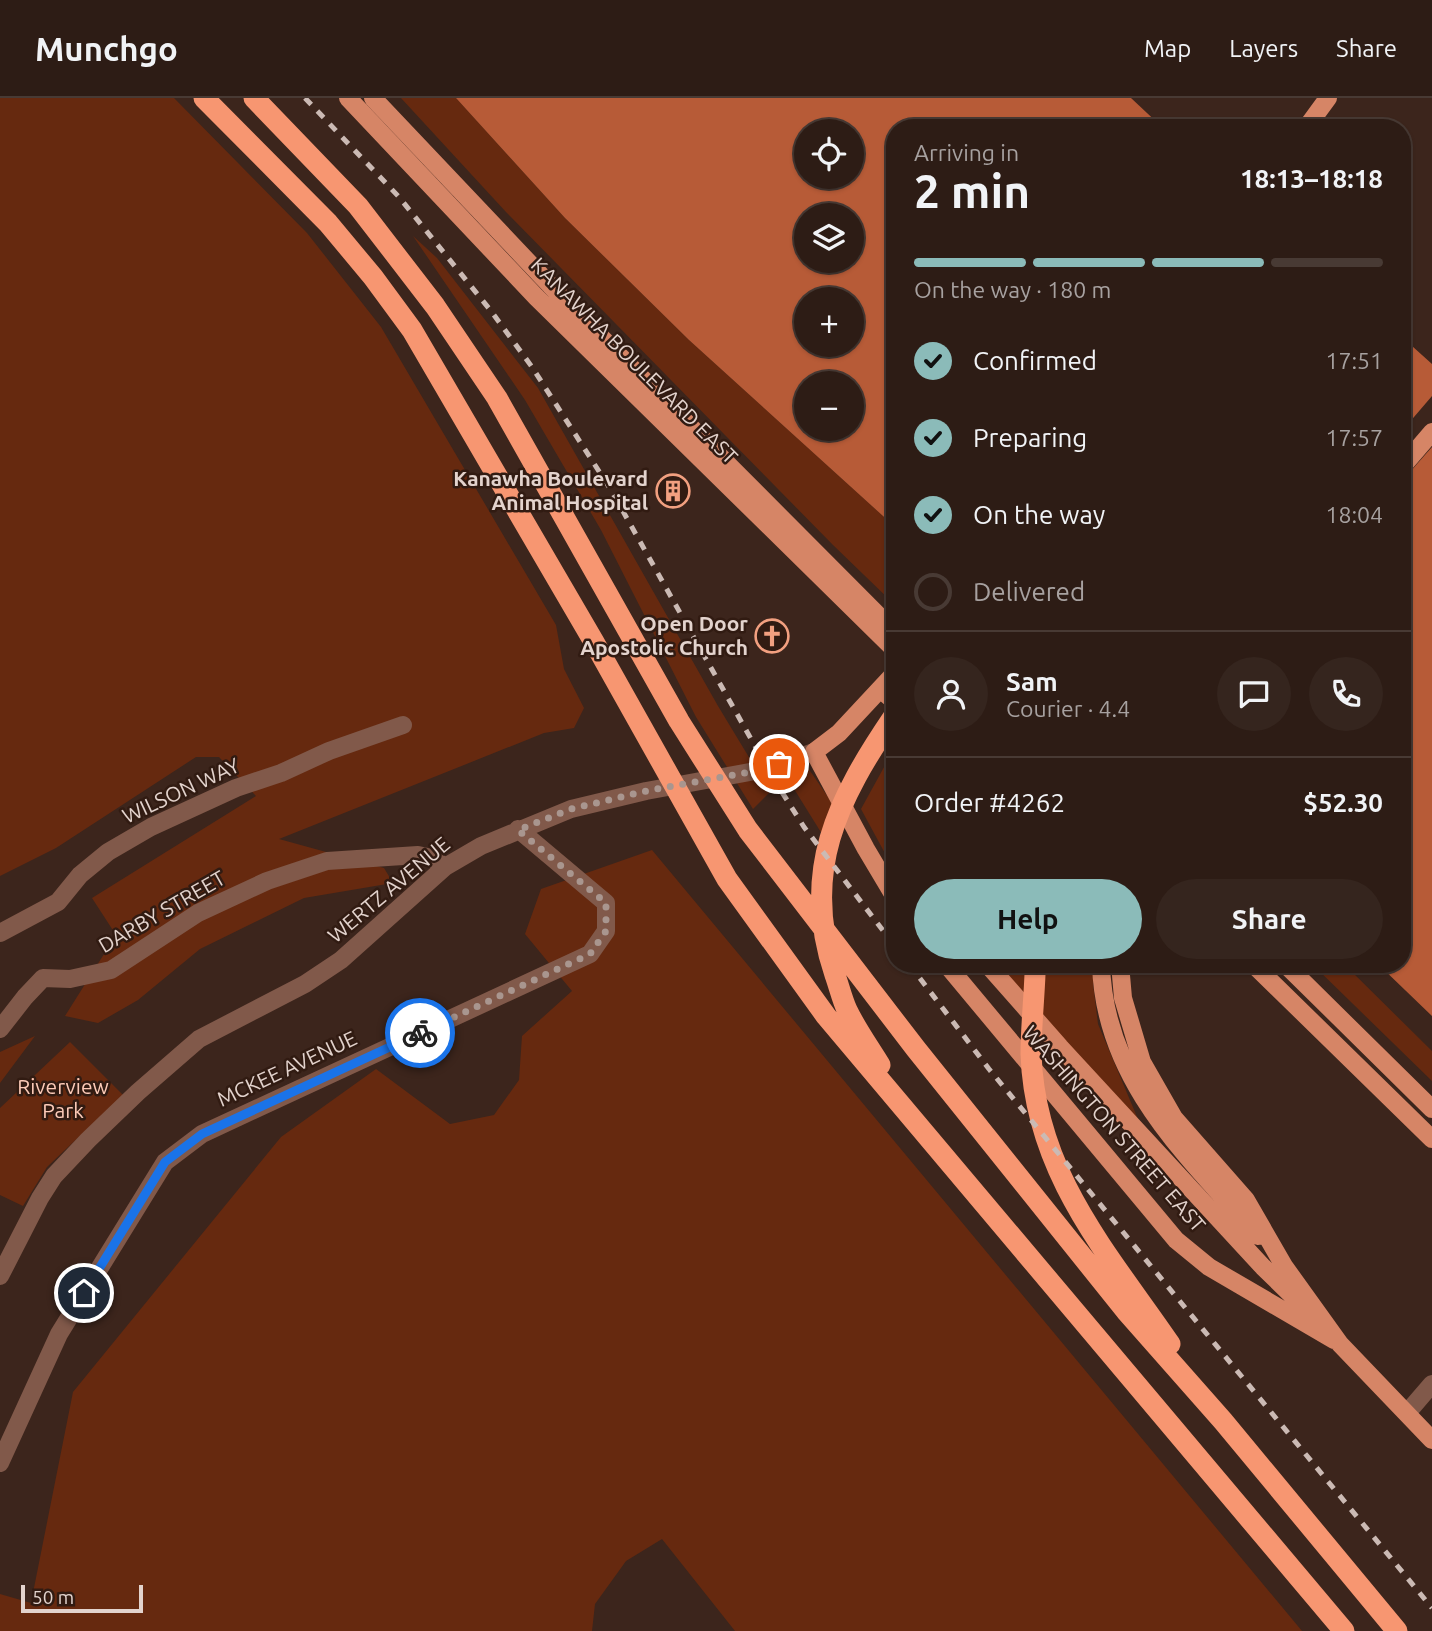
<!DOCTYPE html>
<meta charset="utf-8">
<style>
body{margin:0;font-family:Ubuntu,sans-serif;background:#35251e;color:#f1f3f6;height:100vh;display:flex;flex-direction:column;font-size:26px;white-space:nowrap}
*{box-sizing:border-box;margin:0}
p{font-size:23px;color:#a7a1a0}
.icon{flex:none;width:38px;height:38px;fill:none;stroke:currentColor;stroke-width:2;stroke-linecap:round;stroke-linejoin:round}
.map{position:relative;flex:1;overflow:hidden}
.drawer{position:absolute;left:886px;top:21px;width:525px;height:854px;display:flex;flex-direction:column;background:#2d1c15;border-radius:28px;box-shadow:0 2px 5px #0004,0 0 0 2px #483a34}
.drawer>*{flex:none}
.tools{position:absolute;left:794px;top:21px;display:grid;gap:14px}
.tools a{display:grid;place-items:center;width:70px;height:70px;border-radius:50%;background:#2d1c15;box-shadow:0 2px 5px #0004,0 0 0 2px #483a34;font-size:35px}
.scale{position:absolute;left:21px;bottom:18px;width:122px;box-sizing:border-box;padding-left:7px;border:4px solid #e3d3cd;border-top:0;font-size:19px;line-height:24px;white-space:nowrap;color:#e3d3cd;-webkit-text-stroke:5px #311b12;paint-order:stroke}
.pin{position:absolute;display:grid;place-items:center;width:60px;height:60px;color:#fff;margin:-30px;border:4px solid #fff;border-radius:50%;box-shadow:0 2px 7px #0007}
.courier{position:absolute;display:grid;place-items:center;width:70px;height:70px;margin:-35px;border:5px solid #1a73e8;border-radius:50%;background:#fff;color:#222;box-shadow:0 2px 9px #0007}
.head em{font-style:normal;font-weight:600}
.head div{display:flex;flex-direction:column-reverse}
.head{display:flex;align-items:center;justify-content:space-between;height:119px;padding:0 28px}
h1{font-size:46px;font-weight:600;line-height:52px}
.bar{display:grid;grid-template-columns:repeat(4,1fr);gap:10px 7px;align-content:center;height:84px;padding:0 28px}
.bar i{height:9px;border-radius:5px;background:#483a34}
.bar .active{background:#8bbbb9}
.bar p{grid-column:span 4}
.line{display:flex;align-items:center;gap:18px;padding:0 28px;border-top:2px solid #483a34}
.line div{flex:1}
.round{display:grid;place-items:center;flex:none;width:74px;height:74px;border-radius:37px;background:#35251e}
ol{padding:0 28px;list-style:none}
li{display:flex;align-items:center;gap:21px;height:77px}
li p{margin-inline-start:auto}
li .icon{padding:7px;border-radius:50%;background:#8bbbb9;color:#111;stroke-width:4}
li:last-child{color:#a7a1a0}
li i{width:38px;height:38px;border:4px solid #483a34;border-radius:50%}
.button{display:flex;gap:14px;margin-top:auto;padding:14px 28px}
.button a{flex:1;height:80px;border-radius:42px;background:#8bbbb9;color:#111;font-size:28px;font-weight:600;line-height:80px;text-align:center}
.button a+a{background:#35251e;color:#f1f3f6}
header{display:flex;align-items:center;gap:42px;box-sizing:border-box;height:98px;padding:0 35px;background:#2d1c15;border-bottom:2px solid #483a34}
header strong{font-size:33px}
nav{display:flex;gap:38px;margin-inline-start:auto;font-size:24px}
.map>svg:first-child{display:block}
.green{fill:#66290f}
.water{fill:#b75b37;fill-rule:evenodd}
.pier{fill:#3c251c}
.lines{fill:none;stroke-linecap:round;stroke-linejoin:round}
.minor{stroke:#81594a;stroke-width:18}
.major{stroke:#d68566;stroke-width:18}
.highway{stroke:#f79671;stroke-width:21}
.rail{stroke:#cbbab4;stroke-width:5;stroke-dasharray:9 9;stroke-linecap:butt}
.done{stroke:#a9968f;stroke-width:7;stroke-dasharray:0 12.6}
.route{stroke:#1a73e8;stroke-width:9}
.labels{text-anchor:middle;stroke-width:5;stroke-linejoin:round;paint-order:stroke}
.street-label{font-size:21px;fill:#e3d3cd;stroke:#311b12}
.poi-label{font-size:21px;font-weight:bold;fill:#e3d3cd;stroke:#311b12;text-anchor:end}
.park-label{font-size:21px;fill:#fdcbb8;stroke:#311b12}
</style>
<header>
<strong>Munchgo</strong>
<nav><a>Map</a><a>Layers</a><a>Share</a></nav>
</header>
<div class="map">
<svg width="1432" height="1533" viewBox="0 0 1432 1533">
<rect width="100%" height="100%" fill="#3c251c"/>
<path class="green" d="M0,0H174L307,135L381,229L556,527L564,571L584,610L574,630L544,635L279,741L384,770L393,785L304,800L200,851L138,902L98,925L65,918L116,837L92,800L256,698L219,659H196L56,750L0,778Z
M401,0H456L565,120L689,242L894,428V506L833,447L506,114Z
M413,138L437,160L538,290L718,608L770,694L753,711L696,619L601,432L525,302Z
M894,651V772L861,711Z
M808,670L835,709L822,736L786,678Z
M652,752L1302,1533H735L662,1441L626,1463L595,1506L592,1533H0V1496L31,1505L73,1294L281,1039L376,971L450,1026L494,1017L519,982L522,938L572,893L525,836L541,791Z
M1000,866H1094L1093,886L1098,926L1140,1026L1015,890Z
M1312,866H1344L1432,953V983Z
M35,938L0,985V954Z
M70,944L123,997L47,1069L23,1108L0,1097V1010Z"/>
<path class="water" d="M456,0H1131L1163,30H894V428L689,242L565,120ZM807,33H852V79H807ZM807,117H852V163H807ZM807,201H852V247H807ZM807,285H852V331H807Z
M1402,239L1432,266V918L1378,866H1402Z"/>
<path class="pier" d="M1432,298V349L1402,383V333Z"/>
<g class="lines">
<path class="minor" d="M0,835L58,804L80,777L108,754L151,729L236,690L281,675L329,653L403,627
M0,931L25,899L43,880L70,881L111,872L198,815L267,783L327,763L418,757L432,760L445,769
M0,1178L40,1100L54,1078L88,1042L138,994L199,941L305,886L341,862L445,769L481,748L571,711L646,693L761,672L814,654
M1407,1315L1432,1286
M0,1365L59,1236L165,1064L202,1036L590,856L606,833V805L518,731"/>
<path class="major" d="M348,0L536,199L894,551
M373,0L569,207L894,533
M1306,30L1328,0
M1402,369L1432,334
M894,576L839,635L814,654L866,751L894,798
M881,592L894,603
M946,866L1176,1142L1209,1169L1334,1242
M987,866L1060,949L1263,1169L1303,1208
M1101,866C1104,982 1186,1057 1258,1138
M1120,866L1123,900L1142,964L1174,1020L1246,1102L1284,1168L1340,1246L1432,1342
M1253,866L1432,1041
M1285,866L1432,1011"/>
<path class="highway" d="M204,0L328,125L373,179L412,232L594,544L727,781L826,918L1344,1533
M254,0L358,108L435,208L497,300L679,623L748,732L916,951L1126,1213L1223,1323L1397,1533
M1037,866L1035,876C1034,902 1031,930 1031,956C1035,1075 1107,1154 1170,1246
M880,967C869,949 856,931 847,912C842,901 839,888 835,877C800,774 837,702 894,618"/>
<path class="rail" d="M305,0L399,99L491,213L532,269L611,392L773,680L804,729L894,847
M909,866L989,971L1432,1510"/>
</g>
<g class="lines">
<path class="done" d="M420,935L590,856L606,833V805L518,732L571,711L646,693L761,672L779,666"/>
<path class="route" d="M84,1195L165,1064L202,1036L420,935"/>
</g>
<defs>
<symbol id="building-ring" viewBox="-11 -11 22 22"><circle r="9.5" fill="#311b12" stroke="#f2a080" stroke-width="1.5"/><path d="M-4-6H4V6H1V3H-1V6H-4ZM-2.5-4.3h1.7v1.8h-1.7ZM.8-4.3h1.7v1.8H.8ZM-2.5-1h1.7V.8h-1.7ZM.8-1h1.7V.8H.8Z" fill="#f2a080"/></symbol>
<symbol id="church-ring" viewBox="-11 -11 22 22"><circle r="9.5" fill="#311b12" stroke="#f2a080" stroke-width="1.5"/><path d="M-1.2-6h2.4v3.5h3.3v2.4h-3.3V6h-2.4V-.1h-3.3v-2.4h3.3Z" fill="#f2a080"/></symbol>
</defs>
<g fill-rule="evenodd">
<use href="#building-ring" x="654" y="374" width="38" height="38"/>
<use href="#church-ring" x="753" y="519" width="38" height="38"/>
</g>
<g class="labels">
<g class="street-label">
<text transform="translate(634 263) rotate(45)" y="7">KANAWHA BOULEVARD EAST</text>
<text transform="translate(181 693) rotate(-25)" y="7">WILSON WAY</text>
<text transform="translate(389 792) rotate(-40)" y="7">WERTZ AVENUE</text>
<text transform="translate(162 814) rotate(-30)" y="7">DARBY STREET</text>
<text transform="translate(287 971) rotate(-25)" y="7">MCKEE AVENUE</text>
<text transform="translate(1114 1031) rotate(49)" y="7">WASHINGTON STREET EAST</text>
</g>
<g class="poi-label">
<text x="648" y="388">Kanawha Boulevard<tspan x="648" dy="24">Animal Hospital</tspan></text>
<text x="748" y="533">Open Door<tspan x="748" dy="24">Apostolic Church</tspan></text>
</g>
<g class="park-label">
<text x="63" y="996">Riverview<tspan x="63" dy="24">Park</tspan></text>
</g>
</g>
</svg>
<div class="tools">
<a><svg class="icon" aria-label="locate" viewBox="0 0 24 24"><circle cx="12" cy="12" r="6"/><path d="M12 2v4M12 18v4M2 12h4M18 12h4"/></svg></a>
<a><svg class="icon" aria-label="layers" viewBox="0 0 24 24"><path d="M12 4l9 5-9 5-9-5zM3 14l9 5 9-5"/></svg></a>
<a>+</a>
<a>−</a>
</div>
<div class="scale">50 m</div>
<div class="pin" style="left:779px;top:666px;background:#ea580c"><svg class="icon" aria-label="bag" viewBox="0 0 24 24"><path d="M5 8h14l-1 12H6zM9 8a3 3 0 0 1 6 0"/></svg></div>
<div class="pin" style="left:84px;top:1195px;background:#1f2937"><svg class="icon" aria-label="home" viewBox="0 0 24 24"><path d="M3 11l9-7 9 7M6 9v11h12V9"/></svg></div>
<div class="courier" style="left:420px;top:935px"><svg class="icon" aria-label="bike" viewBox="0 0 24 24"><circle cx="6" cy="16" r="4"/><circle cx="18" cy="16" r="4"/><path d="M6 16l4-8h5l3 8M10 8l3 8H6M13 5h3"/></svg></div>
<section class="drawer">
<div class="head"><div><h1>2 min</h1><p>Arriving in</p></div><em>18:13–18:18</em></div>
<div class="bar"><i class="active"></i><i class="active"></i><i class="active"></i><i></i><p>On the way · 180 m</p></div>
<ol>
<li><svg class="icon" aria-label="check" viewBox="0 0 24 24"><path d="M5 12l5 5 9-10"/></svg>Confirmed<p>17:51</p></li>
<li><svg class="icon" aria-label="check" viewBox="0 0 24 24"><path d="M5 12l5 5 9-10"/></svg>Preparing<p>17:57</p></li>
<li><svg class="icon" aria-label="check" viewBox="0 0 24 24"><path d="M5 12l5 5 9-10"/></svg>On the way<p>18:04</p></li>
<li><i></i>Delivered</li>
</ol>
<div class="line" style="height:126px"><a class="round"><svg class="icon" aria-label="person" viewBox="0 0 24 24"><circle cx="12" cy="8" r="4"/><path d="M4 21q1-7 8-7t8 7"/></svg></a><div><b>Sam</b><p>Courier · 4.4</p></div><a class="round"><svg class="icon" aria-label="chat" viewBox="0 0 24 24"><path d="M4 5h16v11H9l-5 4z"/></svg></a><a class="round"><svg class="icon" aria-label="phone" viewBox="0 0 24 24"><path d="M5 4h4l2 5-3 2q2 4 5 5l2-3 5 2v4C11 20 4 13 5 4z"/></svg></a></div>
<div class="line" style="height:91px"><div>Order #4262</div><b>$52.30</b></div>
<div class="button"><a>Help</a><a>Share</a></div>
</section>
</div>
